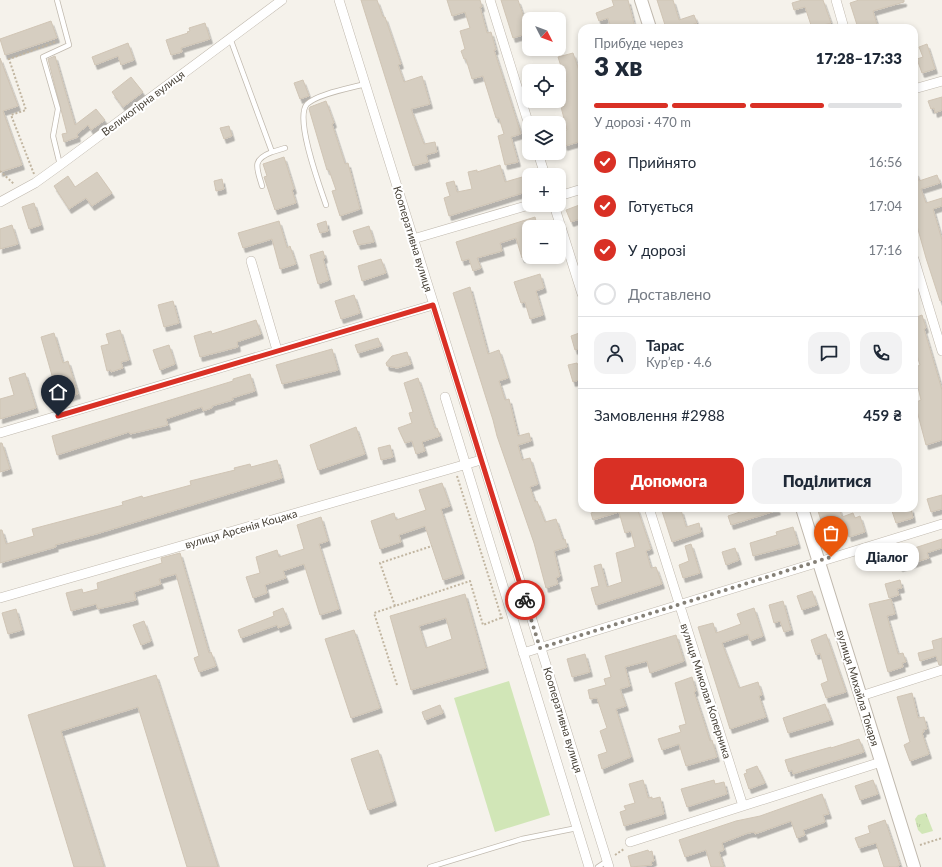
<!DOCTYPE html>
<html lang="uk">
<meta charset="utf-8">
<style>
body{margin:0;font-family:Lato,sans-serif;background:#f2f2f3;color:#1f2937;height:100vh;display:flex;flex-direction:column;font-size:15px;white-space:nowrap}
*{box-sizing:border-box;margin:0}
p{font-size:13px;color:#747a83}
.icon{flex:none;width:22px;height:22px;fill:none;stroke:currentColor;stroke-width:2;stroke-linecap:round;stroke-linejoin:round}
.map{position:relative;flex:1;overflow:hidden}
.side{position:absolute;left:578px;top:24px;width:340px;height:488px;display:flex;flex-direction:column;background:#fff;border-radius:12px;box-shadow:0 2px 6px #0003}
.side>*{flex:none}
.needle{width:26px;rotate:132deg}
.buttons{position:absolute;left:522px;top:12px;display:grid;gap:8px}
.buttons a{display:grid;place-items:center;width:44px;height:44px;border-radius:8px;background:#fff;box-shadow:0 2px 6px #0003;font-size:20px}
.pin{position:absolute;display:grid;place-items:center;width:34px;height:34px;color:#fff;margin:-41px -17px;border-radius:50% 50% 50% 0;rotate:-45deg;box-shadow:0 0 4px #0007}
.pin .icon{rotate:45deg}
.courier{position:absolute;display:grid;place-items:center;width:40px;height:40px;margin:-20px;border:3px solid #d93025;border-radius:50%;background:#fff;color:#222;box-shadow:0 1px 5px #0007}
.bubble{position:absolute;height:28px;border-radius:12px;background:#fff;box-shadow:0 2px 6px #0003;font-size:13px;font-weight:800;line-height:28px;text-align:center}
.head em{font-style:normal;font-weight:800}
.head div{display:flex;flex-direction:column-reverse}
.head{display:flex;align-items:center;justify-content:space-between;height:68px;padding:0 16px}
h1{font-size:26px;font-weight:800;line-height:30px}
.bar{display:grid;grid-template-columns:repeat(4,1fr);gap:6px 4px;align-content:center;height:48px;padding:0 16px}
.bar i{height:5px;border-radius:3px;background:#e0e1e3}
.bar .on{background:#d93025}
.bar p{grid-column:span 4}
.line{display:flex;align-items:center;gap:10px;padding:0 16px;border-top:1px solid #e0e1e3}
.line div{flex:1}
.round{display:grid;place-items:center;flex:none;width:42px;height:42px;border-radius:12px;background:#f2f2f3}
ol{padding:0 16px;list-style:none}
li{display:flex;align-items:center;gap:12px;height:44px}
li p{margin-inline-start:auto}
li .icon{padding:4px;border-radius:50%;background:#d93025;color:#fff;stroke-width:4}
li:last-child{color:#747a83}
li i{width:22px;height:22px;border:2px solid #e0e1e3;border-radius:50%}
.action{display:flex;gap:8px;margin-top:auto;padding:8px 16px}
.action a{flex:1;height:46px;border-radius:12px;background:#d93025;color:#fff;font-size:16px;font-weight:800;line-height:46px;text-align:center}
.action a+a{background:#f2f2f3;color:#1f2937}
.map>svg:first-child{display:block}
.grass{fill:url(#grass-tufts)}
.garden{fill:#d1e6b7}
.building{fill:#d6cec1;stroke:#d0c5b5;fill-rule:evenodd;filter:url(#shadow)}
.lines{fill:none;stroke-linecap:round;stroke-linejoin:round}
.service-casing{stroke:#c0b9ae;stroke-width:6}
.minor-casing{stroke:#c0b9ae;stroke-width:10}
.tertiary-casing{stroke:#c0b9ae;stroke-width:14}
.path{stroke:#c1b5a0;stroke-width:2;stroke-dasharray:2 2;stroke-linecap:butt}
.service{stroke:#fff;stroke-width:4.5}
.minor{stroke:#fff;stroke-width:9}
.tertiary{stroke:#fff;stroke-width:12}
.done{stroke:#858077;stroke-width:4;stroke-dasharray:0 7.2}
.route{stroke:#d93025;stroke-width:5}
.labels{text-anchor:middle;stroke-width:4;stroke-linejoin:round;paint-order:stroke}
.street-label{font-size:11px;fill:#494339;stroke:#fff}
</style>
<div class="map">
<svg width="942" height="867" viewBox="0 0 942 867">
<defs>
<pattern id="grass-tufts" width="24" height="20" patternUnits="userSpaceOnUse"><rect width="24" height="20" fill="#d1e6b7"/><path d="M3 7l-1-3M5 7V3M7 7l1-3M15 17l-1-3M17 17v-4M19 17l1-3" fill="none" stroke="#b5c69e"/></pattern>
<filter id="shadow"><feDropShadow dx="2.5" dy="4.5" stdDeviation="0" flood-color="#0004"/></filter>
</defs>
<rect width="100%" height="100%" fill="#f5f2eb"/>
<path class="grass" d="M926,813L933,831L922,834L918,830L915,819L918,815Z"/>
<path class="garden" d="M509,681L550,815L495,832L454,698Z"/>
<path class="building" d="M361,0H377L383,17H385L401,64L398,65L404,82L422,76L430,104L411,109L424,144L435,142L437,152L426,155L428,162L413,166Z
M447,0H480L482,7H480L487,33L491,32L496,50H494L521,134L511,137L518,162L505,165L498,136L504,134L499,118H496L483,76L472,79L466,59H464L461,51L465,49L460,31L470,28L465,12L452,16Z
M501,0H518L529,33L513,38Z
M612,0H628L635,28H611L608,18L599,21L596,13L614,6Z
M657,0H673L679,20L694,15L697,23L682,28H660L665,25Z
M802,0H823L831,23L812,28L805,7L794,10L792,3Z
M859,0H904V2L873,11L878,28H858L850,3Z
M51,21L57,38L5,55L0,39Z
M205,23L210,39L181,48L182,52L171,55L166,40L188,33L187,32L190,31L189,28Z
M128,43L134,60L121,65L118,56L95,65L92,57Z
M927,44L935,69L922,73L917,59L923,57L919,47Z
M573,53L582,79V141L565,146L561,132L567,130L561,107L565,106L559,84L566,82L558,57Z
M55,56L75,125L96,109L105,120L91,130L88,125L77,134L78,137L64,142L62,134L67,133L48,59Z
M0,58L18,106L3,111L22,165L0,172Z
M131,77L143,92L123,107L112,92Z
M303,80L309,96L300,99L294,83Z
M942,97V110L935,113L934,108L931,109L928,101Z
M326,101L334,123L332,124L345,164L348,163L360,209L340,216L332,191L336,190L329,170H327L309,109L310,107Z
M229,126L232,136L224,139L220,128Z
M284,157L294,189L292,190L296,203L275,210L264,177L267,176L263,164Z
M500,165L505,182L529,175V191L449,216L444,198L450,196L446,183L454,181L457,192L472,189L468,172L477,170V172Z
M97,172L112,193L92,206L86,198L69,209L54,186L68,176L75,187Z
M914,172H916L919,181L937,175L940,183L921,189L926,203L942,198V206L933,209L942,240V300L940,301L926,258L914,215Z
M222,179L224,189L216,191L214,181Z
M34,203L41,225L29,229L22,207Z
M582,204V218L571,222L566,210Z
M535,217L537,225L536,227H529V256L522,258L516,238L500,243L502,251L477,258L481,268L473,271L469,259L462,261L456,242Z
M279,221L287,248L290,246L296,264L280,269L272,239L243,248L238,233Z
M326,221L328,231L320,233L317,224Z
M12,225L18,244L0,249V229Z
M369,226L374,242L358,245L353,231Z
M323,251L325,258L323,259L329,280L318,284L310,255Z
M381,259L386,273L362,281L358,266Z
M540,274L544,288L536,291L543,315L530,319L525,302L521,303L514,282Z
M470,287L488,354L499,350L508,378L499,381L505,400L509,399L518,436L529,433L531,441L518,445L522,460L530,458L538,484L530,487L535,502L537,501L545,522L556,519L563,540L565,539L567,547L554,551L560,576L556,578L558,584L546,588L534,543L497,436L493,420L453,293Z
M354,295L360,313L341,319L335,301Z
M173,301L179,323L164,327L158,305Z
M922,315L926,328L924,329L942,390V440L926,445L917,411L914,412V403L921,400L916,379L914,380V368L920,365L914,346V318Z
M256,320L261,334L237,342L238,347L200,357L194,336L211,331L212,334Z
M120,330L129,360L121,362L123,368L111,372V370L107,371L101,346L109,344L106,334Z
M582,332V348L575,350L571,336Z
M54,333L63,363L68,361L78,394L59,400L41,337Z
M378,338L381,346L358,353L355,345Z
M169,345L175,364L160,370L153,350Z
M332,349L338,370L282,384L276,365Z
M407,352L411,364L397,368L387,366L386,363L392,356Z
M577,363L578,365L582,364V379L573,382L568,365Z
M25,373L36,408L0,419V399L14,395L9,378Z
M250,374L255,391L232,398L233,400L212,406V408L203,411L202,407L166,419L168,425L130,434L129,432L57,455L52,436L233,381V379Z
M418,378L435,429L437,428L440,436L422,442L425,451L416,454L412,441L405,443L398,428L412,423L409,413L413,412L404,383Z
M356,427L365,454L318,470L310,445Z
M0,443H2L10,469L0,472Z
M390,445L393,457L381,460L378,448Z
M277,460L282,478L96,534L55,545L56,547L0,563V530H2L6,544L34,536L32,529L123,505L122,502L142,496L143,498L191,485L190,481L235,470L234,468L250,464L251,467Z
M442,483L450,506L441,509L462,574L443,580L425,526L399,535L401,542L380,549L371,521L394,513L396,520L426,510L419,490Z
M942,495V509L931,512L927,499Z
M606,508H637L651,549L646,551L651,568L656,567L662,584L596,605L591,588L599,586L594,566L601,564L607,587L622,582L616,553L635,547L631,531L625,533L619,512L593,520L591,513Z
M661,508H675L676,512L681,510L686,527L699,523L701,532L672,542Z
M752,508H777L778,510L731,525L728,516Z
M826,508H839L842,517L853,513L855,518L860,516L865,532L849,537L846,526L825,533L818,511Z
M891,508H911L913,518L896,523Z
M321,517L328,541L319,544L339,609L320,615L304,564L283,571L286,578L265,585L267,593L253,598L246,577L260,573L256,557L277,550L279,557L304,549L297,525Z
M793,527L798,544L753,556L750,543L777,535L776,532Z
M942,539V548L927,553L929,558L900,567L896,554Z
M691,544L700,573L683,578L679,565L689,561L685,546Z
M735,548L739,560L726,565L722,552Z
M180,553L209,653L211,652L216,666L199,672L194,658L199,656L176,574L159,579L161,584L134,592L136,600L98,609L96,604L71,611L66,593L82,589L83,593L98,589L97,583L162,563L161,558Z
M900,580L902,588L897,589L899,595L889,598L885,584Z
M812,591L817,605L802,610L797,596Z
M465,594L486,668L411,690L390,616ZM446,618L452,639L426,648L419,626Z
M891,599L895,614L887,616L898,654L903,653L906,662L902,663L903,667L888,672L869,604Z
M783,601L791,630L784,632L780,621L774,623L769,605Z
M283,608L289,624L278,628L277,625L241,638L238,630L274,616L273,612Z
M754,608L763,636L750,641L748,634L722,643L739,688L758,682L762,695L759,696L766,717L730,729L698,627L713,623L716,633L741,624L737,614Z
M16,609L22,630L8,634L2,613Z
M144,621L151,641L141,645L133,625Z
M354,630L380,708L351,718L325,639Z
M826,634L846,692L826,698L821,684L828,681L820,653L816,655L811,640Z
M676,635L684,661L650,673L647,661L625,667L630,686L620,689L626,706L616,709L631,757L602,769L598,755L607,752L600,731L607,728L597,698L590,699L588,690L606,685L604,679L611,677L605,656Z
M942,638V664L939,665L936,656L920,661L918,653L934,649L932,641Z
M585,654L590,672L572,677L567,659Z
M156,675L218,867H187L138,707L61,731L104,867H74L28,715Z
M692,677L696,691L694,692L703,719L710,741L712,740L717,757L686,766L679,744L662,750L658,739L681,732L679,726L686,724L675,683Z
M912,693L918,718L924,717L927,729L923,730L924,732L922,733L929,754L910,761L904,745L910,742L897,697Z
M825,704L831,720L788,733L783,718Z
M440,705L443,713L425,720L422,712Z
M859,739L864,752L793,774L792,770L789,772L785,760L831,747V748Z
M378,750L394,801L368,810L351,759Z
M757,766L765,783L749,789L744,774L747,773L746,770Z
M643,780L648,798L652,797V799L660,797L664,814L624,826L620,812L626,810L624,806L635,803L629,784Z
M714,780L715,784L724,782L727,794L687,807L681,789Z
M873,780L878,794L860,800L855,786Z
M822,794L829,814L823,815L825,822L803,830L805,835L797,838L791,821L755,834V832L748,833L722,843L724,850L719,852L724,867H711L706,850L685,857L679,840L736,821L760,816Z
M885,820L900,865L896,867H884L876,843L859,848L855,838L870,833L868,826Z
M648,850L649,852L652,851L654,861L651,862L652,865L631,867L628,856Z"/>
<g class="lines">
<defs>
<path id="service" d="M57,0L69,45L43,57L58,109L53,136L60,165
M230,38L272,152C251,160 257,168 262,186
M272,152L285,148
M326,205C320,187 294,118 307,104C317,94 351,88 365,84
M430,867L522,839L577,828
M598,867L607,861"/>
<path id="minor" d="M339,0L609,867
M490,0L529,125
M836,0L844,28
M914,89L942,81
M538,153L545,175
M559,196L582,189
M0,202L35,183L60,165L282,0
M554,205L582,294
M413,239L529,205
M914,259L942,351
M251,261L277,350
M445,397L589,867
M0,433L433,305
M649,508L743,806
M0,598L481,460
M523,653L942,524
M861,696L942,670
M630,842L881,762"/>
<path id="tertiary" d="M641,0L650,28
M802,508L914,867"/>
</defs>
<use href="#service" class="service-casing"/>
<use href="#minor" class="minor-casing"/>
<use href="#tertiary" class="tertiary-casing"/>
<path class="path" d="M0,171L14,184
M34,174L11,115L26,110L9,59L55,42
M457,476L502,619
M395,606L380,563L432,546
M397,685L374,613L470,581L483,625L503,617
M920,845L942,838
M615,855L624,849"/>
<use href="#service" class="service"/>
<use href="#minor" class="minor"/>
<use href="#tertiary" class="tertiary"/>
</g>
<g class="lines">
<path class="done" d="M525,600L540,648L831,557"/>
<path class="route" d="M58,416L433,305L525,600"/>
</g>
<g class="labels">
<g class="street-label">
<text transform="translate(143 103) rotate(-37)" y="4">Великогірна вулиця</text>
<text transform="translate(413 239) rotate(73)" y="4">Кооперативна вулиця</text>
<text transform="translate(241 529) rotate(-16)" y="4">вулиця Арсенія Коцака</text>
<text transform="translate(858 688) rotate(73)" y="4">вулиця Михайла Токаря</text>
<text transform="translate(706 691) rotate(72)" y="4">вулиця Миколая Коперника</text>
<text transform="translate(563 720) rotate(73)" y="4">Кооперативна вулиця</text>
</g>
</g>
</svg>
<div class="buttons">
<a><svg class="needle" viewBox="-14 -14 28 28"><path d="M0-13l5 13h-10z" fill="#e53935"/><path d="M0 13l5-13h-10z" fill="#747a83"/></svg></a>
<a><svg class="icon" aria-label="locate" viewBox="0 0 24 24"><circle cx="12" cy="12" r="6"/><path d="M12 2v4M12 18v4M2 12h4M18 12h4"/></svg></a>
<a><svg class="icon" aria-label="layers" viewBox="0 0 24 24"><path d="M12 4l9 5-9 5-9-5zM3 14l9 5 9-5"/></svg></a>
<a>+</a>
<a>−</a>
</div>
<div class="pin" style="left:831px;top:557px;background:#ea580c"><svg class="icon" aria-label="bag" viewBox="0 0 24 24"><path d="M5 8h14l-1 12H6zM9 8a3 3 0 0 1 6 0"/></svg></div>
<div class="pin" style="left:58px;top:416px;background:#1f2937"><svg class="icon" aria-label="home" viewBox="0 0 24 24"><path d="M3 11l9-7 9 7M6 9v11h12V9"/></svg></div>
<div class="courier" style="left:525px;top:600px"><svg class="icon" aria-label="bike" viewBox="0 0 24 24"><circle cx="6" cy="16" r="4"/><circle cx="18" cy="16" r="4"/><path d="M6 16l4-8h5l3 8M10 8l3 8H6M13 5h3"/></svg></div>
<div class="bubble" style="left:855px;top:543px;width:64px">Діалог</div>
<section class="side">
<div class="head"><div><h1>3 хв</h1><p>Прибуде через</p></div><em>17:28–17:33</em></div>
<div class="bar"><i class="on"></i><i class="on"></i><i class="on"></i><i></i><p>У дорозі · 470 m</p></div>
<ol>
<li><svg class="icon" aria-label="check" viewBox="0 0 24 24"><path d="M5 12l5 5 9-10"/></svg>Прийнято<p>16:56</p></li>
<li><svg class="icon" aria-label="check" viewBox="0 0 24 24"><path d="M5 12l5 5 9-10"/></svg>Готується<p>17:04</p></li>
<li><svg class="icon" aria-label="check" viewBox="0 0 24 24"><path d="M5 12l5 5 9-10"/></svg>У дорозі<p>17:16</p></li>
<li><i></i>Доставлено</li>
</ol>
<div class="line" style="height:72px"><a class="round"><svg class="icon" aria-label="person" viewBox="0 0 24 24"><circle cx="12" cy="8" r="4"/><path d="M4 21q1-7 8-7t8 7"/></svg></a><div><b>Тарас</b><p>Кур’єр · 4.6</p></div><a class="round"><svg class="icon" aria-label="chat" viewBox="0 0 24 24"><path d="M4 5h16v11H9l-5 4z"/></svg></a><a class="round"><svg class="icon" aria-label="phone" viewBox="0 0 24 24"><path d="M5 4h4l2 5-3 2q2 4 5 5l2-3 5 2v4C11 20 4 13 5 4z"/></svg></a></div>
<div class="line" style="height:52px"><div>Замовлення #2988</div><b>459 ₴</b></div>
<div class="action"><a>Допомога</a><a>Поділитися</a></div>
</section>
</div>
